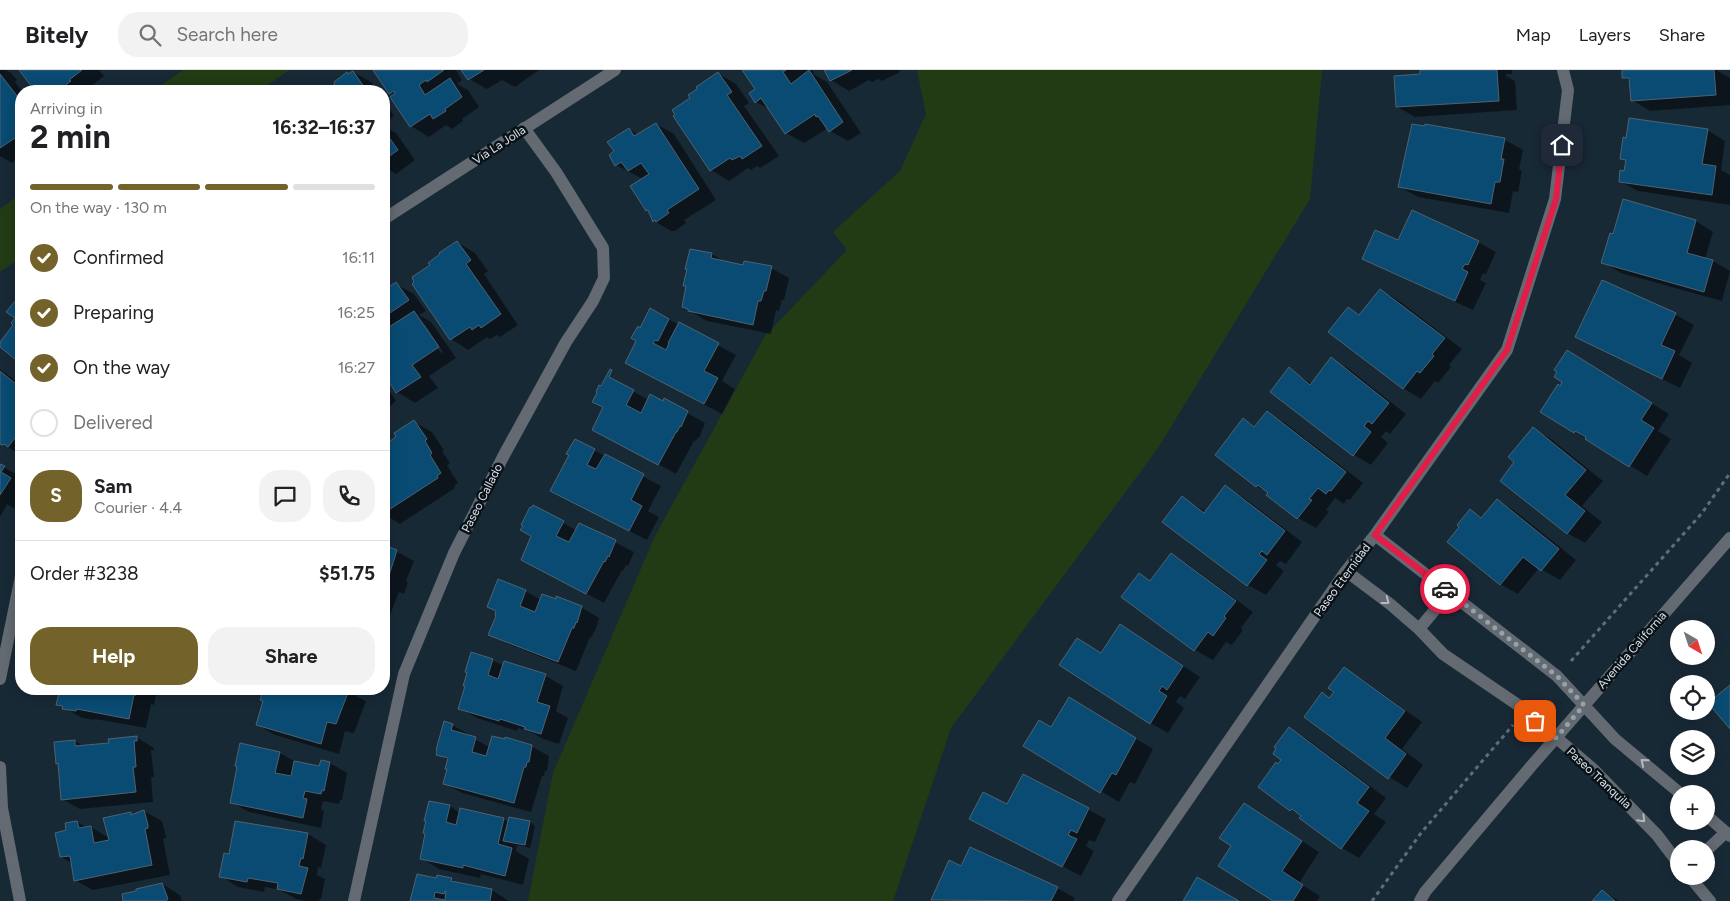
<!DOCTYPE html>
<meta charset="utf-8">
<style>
body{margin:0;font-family:Figtree,sans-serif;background:#f2f2f2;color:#202124;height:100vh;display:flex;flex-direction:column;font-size:19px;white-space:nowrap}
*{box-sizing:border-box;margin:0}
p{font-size:16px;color:#757577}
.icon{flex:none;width:28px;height:28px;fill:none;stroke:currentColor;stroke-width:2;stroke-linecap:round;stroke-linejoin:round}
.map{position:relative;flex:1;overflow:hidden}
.side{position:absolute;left:15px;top:15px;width:375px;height:610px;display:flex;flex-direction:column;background:#fff;border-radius:20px;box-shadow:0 2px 12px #0003}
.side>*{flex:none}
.needle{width:32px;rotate:141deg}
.buttons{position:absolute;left:1670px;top:550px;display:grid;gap:10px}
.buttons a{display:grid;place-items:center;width:45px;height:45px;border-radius:50%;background:#fff;box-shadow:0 2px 12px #0003;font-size:25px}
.pin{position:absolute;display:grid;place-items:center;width:42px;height:42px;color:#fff;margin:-21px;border-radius:10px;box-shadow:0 2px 8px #0006}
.courier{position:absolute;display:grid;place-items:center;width:50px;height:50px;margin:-25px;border:4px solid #e11d48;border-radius:50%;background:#fff;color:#222;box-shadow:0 1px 6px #0007}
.head em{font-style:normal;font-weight:700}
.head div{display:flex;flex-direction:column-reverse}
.head{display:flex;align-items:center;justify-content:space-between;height:85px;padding:0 15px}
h1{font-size:32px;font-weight:700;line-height:38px}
.bar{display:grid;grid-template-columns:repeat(4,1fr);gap:8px 5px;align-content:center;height:60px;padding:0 15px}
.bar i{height:6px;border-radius:4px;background:#e0e0e0}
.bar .current{background:#74622b}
.bar p{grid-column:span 4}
.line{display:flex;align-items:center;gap:12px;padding:0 15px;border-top:1px solid #e0e0e0}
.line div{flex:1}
.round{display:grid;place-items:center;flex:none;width:52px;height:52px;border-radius:20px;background:#f2f2f2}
ol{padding:0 15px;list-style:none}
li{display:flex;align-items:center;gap:15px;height:55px}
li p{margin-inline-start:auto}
li .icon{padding:5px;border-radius:50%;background:#74622b;color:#fff;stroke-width:4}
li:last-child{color:#757577}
li i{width:28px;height:28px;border:2px solid #e0e0e0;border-radius:50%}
.cta{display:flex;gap:10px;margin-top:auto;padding:10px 15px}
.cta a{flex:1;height:58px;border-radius:20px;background:#74622b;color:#fff;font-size:20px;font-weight:700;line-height:58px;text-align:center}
.cta a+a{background:#f2f2f2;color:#202124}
header{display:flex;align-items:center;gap:30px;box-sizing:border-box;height:70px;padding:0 25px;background:#fff;border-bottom:1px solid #e0e0e0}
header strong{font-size:24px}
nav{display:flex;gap:28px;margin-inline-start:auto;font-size:18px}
.search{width:350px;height:45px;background:#f2f2f2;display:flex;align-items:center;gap:12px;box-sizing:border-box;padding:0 18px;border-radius:20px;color:#757577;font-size:19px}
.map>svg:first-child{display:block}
.green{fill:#233b15}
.shadow{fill:#0007;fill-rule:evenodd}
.building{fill:#094b73;stroke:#4f6270;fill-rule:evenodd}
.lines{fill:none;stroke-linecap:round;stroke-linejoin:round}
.path{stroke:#5f6d79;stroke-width:3;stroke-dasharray:4 4;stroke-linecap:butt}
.minor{stroke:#636a71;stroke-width:12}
.tertiary{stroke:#636a71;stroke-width:12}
.oneway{stroke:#b0b9c1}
.done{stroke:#95a2ac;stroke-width:5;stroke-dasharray:0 9}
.route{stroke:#e11d48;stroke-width:6}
.labels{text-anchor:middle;stroke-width:5;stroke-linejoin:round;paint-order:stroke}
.street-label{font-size:12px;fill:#d9e3ec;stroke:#091116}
</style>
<header>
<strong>Bitely</strong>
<div class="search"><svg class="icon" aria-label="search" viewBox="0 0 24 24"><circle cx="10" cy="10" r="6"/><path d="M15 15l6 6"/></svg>Search here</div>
<nav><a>Map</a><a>Layers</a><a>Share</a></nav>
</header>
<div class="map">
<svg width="1730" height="831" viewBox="0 0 1730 831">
<rect width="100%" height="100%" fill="#182936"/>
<path class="green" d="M183,0H289L259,21H153Z
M917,0H1322L1310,129L1158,378L951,658L893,831H528L553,703L655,466L765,266L847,180L833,162L900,101L926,44Z
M21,123V187L0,202V139Z"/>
<path class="shadow" d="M0,0H6L11,3L17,10L15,12L22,21L21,86L12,93L0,86Z
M21,0H99L104,6L86,20L87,21H37Z
M374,0H456L462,10L457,14L468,20L479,37L462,49L463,51L452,59L446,55L429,67L411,56L394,25L390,23Z
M463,0H539L515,17L502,10L487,19L469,9Z
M743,0H812L814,3L813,4L827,12L861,63L848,71L830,61L828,58L804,73L786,63L771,40L756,32V19Z
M826,0H899L900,2L882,11L878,9L872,12L869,10L849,21L831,10Z
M1421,0H1512V4H1506V6L1515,11L1517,40L1415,47L1397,37L1422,5Z
M1623,0H1716L1730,8V35L1650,41L1632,30L1631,12L1624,7Z
M353,2L371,12L377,21H327Z
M719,4L736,14L749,33L744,36L779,86L760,98L757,96L751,100L748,98L729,111L711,100L675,47Z
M384,31L394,46L384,52Z
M656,54L674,64L716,130L684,150L686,153L675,161H671L654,151L650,142L646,140L643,109L616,95V82L629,59L639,65Z
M1426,55L1505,70L1523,80L1519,99L1522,101L1518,122L1513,121L1509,143L1418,127L1400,117Z
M384,56L396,63L415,90L396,104L386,98L384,99Z
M1707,60L1725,71L1721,100L1730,105V135L1638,121L1620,111L1625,102L1627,91L1621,88Z
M1624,131L1696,151L1713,162L1705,189L1713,191L1730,201L1722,231L1621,203L1603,192L1614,165Z
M1399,171L1478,172L1496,182L1486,204L1483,203L1480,210L1486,213L1473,240L1381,198L1363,188Z
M457,172L475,183L488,201L484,204L518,255L500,267L497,265L490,269L487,267L468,280L451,269Z
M691,180L712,184L725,192L744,196L771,198L789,208L784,230H782L779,241L776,240L771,264L707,251L683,237L688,217L685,215Z
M1603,212L1676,245L1694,255L1679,285L1692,293L1680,318L1577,266Z
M396,214L414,224L426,241L419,245L431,252L456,288L429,306L438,318L415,333L397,322L384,302V222ZM422,255H425L443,282L441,283Z
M1381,220L1398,230L1462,279L1449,295L1451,297L1438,313L1435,311L1421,329L1403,318L1348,238L1361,245Z
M21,225V292L0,276L15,255L17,248L8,241Z
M651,240L736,285L722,311L735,319L722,344L644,303L638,271L640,259Z
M1331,289L1349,299L1406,344L1390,364L1386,361L1381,367L1388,373L1371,395L1354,385L1289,299L1312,314Z
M1585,292L1669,344L1658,361L1671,369L1647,406L1575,362L1561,318Z
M0,299L21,315V385L0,372Z
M384,312L396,331L384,341Z
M633,321L648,330L663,333L664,330L705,353L700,366L695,371H694L676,404L593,359Z
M1267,342L1285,353L1363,413L1350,430L1347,429L1344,434L1335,428L1326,440L1329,442L1316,458L1298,448L1268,425L1269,424L1257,416L1243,350L1256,357Z
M414,352L432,362L444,380L442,381L450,393L447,395L458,413L454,416L455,418L400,454L384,444V376L398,367Z
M1533,359L1551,369L1603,411L1582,436L1602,452L1585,473L1567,463Z
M575,370L661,416L648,441L659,447L647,470L570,431Z
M0,395L21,407L18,413L21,415V430L15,439L7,434L0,447Z
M1225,417L1243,427L1302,472L1286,494L1280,491L1276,495L1284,501L1266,525L1248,515L1164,451L1182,427L1206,442Z
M1497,430L1515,441L1576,490L1560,510L1539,498L1518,524L1500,514L1470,441L1483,448Z
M563,453L576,460L580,454L634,482L628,496L626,495L623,501L622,500L604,533L522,489Z
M384,476L396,481L414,491L406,511L408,512L404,524L399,522L390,545L384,543Z
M1172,485L1189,495L1253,542L1241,558L1243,560L1232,575L1226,572L1213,590L1195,580L1123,526L1139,504L1152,512Z
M525,521L541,530L581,537L599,548L595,562L594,561L592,567H590L576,601L508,574L490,564L497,546V542L488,537Z
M1138,566L1200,607L1185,629L1180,626L1176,632L1184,638L1168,663L1150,653Z
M492,590L504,596L505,593L546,606L563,616L556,641L568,648L559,674L543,669L533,663L518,658L517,661L477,648L459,638Z
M1344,599L1362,609L1422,652L1402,679L1423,695L1407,718L1389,707L1305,647L1330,629L1336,622Z
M61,619H157L154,635L151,634L146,658L95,649L94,650L82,648L58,634Z
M261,619H342L366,631L354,663L345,661L339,684L275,665L257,655L264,631V622L261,620Z
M1087,639L1153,679L1135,714L1130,712L1119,732L1025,676L1051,659Z
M452,655L470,665V667L490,677L506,671L531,676L549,686L547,701H545L544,706H542L531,742L462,723L444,713L448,699V690L437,684Z
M1289,659L1307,669L1386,728L1374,744L1386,752L1359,788L1342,778L1302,746L1291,740L1278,695L1283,690Z
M136,667L154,678V680H151L154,707H151L153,732L80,739L62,729L59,694L57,693L75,671L84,676L110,674Z
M280,683L296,692L320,697L330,693L347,703L342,730H340L339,734L323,731L321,739L324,741L321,758L249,742L231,732Z
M1023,706L1106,749L1095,772L1089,770L1086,776L1094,781L1081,806L970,749L1008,736Z
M430,732L450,736L460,743L503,749L509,752L510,748L530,752L535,756L530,778L517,775L516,781L529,789L523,815L481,804L480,808L439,799L421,788L426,764Z
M144,741L162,751L166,766V768L163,769L170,805L93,820L75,810L72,793L61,787L68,761L77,752L87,758L91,757L109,768L130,744L133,745Z
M1262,745L1319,782L1299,813L1320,826L1317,831H1276Z
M236,752L308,764L326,775L321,798L318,797L317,805L325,809L321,829H320L319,831H306L296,829L280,820L265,817L264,822L238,817L221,806L230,785Z
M962,797L1057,818L1075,828L1073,831H935L932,830Z
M451,809L460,814L492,820L509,831H412L437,810Z
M162,814L180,825L182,831H125Z
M1602,821L1619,831H1594Z"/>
<path class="building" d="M19,0H82L69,10L71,11L57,21H35Z
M373,0H444L427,12L426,10L419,15L425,25L450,8L462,27L445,39L446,41L433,49L430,44L410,57L390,27L395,23L394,21L389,24Z
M461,0H484L468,10Z
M742,0H786L783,2L791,14L809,0L843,52L829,62L818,46L816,47L815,44L785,64L761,28L755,33L749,23L755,19Z
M824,0H852L830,11Z
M1420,0H1497L1499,31L1396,37L1394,6L1420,4Z
M1622,0H1714L1716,25L1631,31L1629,8H1622Z
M353,1L367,21H324L335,14L334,12L347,2L348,4Z
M718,2L732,22L727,25L762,76L742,89L740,86L732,90L730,88L710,101L673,46L675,45L672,40L690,28L688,25L697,19L696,17Z
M0,4L21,31V64L0,78Z
M1629,48L1708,59L1702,94L1716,96L1712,125L1619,112L1620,100L1624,101L1626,90L1620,89L1623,67L1626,68Z
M656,53L699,119L667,140L669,143L656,152L655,150L653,152L648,140L646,141L630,116L649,104L641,93L628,101L621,92L615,96L609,85L614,81L607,72L629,58L634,66Z
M1412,54L1425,56V54L1505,68L1501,89H1504L1500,112H1495L1491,134L1398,117Z
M384,60L398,80L384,90Z
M1623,129L1696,150L1687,183L1713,190L1704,222L1601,193L1610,163L1613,164Z
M1412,140L1479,171L1468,195L1465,194L1462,199L1468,202L1455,231L1362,189L1375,160L1398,170Z
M457,171L471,190L466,194L501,244L481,258L479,255L472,260L470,257L450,270L412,214L414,212L412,207L430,195L428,193L440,184L439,183Z
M690,179L712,183L711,188L743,195L744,191L772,196L766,221H764L761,231H758L753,255L688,241V239L682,237L686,216H683L687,199H685Z
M1602,210L1676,243L1661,275L1675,281L1662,309L1575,267Z
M396,212L409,230L384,247V220Z
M1380,219L1445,268L1432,284L1434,286L1420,303L1417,301L1403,319L1328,262L1348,237L1359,245Z
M21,224V294L0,277V272L13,255L11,253L15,248L6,242Z
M650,238L669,249L658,271L655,270L653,273L666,280L669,273H668L679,252L719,273L704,301L718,308L704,334L625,293L636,271L631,268L638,256L640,258Z
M414,241L439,277L412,295L421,307L396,323L384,304V250L389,257Z
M1567,280L1652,333L1641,350L1654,358L1629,397L1585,369L1586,367L1575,361L1574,363L1540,342L1558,314L1560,316L1562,312L1554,307L1557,302L1554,300Z
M1331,287L1389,333L1372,354L1368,351L1364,356L1371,362L1353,386L1270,322L1289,297L1310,315Z
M610,299L612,300L609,307L634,320L626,335L641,343L650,324L663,331L664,328L688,341L681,357L680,356L677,362H676L658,395L592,360L603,337L592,332L597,323L596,322L599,315L601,316Z
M0,301L21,318V360L8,377L4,374L2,375L0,374Z
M1267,341L1346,402L1331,421L1329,420L1326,424L1318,418L1309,429L1312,430L1297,449L1266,425L1268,423L1258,415L1256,417L1215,385L1243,348L1254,357Z
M414,350L427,369L425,371L432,383L430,385L441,403L437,406L438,408L384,443V375L396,367L394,363Z
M1533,357L1586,400L1565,425L1585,441L1567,464L1500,411L1514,392L1508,387Z
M575,369L595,379L587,395L596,399L605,384L644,404L631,430L642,436L629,461L550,421L569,385L566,384Z
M0,394L5,396L1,402L11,408L0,425Z
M1225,415L1285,461L1267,485L1262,481L1259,484L1267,490L1247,516L1162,452L1182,426L1204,443Z
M1497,429L1559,479L1541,501L1523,487L1500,515L1447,472L1459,457L1457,455L1470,439L1481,448Z
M533,435L564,451L556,466L569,472L579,453L616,470L609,487L608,486L605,492L604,491L586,524L521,490L531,466L520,460L523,456L521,455L530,437L531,438Z
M384,475L397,480L386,515L384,514Z
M1171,483L1236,531L1224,546L1226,548L1213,566L1208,562L1194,581L1121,527L1139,503L1150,511Z
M498,509L526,520L520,536L535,542L542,524L556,529V526L582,536L577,553L576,552L574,558H572L558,592L488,565L496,546L495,545L496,541L487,537Z
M1120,554L1183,596L1167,620L1162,616L1159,621L1167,626L1150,654L1059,595L1077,568L1101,583Z
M471,582L493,589L488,605L498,609L504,591L546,604L537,632L550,636L541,664L524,659L525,657L500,649L499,651L458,639L465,616H463L467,603L465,602Z
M1344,597L1405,641L1385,668L1406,684L1388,709L1304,647L1322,622L1329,628L1334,622L1328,618Z
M1730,615V659L1708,633Z
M60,619H137L136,625H134L129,649L77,639L76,641L62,639L63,636L56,635Z
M260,619H346L349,620L336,654L327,652L321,674L256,655L263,631L260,630L263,622L259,621Z
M1069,627L1136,668L1116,705L1112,703L1100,723L1023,676L1039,650L1051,657Z
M444,651L453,654L451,660L476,667L472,682L486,686L492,666L505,669V667L532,675L529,692H527L526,697H524L514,733L443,714L447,699H445L448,688L436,685L437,681L436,680Z
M1289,657L1369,717L1357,733L1369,741L1341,779L1299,748L1301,746L1292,739L1290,741L1258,717L1276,692L1278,694L1281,690L1273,684L1276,678L1274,677Z
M137,666V671H134L136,697H133L136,722L61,730L58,693L56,694L54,672L75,670V676L109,673L108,669Z
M240,673L280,682L275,703L291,706L294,691L319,696L321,690L330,692L324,721L322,720L321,724L305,721L303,728L307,729L303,748L230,733L237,697L235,696Z
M1023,704L1089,738L1077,763L1071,760L1068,765L1077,769L1062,797L969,749L983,722L1007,734Z
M429,731L450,735L446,752L456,755L460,738L504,748L498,774L512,778L505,806L463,795V798L420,789L425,764L423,763L426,751H424Z
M1244,733L1302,771L1282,801L1303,815L1293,831H1273L1218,796L1231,776L1219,768Z
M144,740L148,755V758L145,759L152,795L74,811L70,786L60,787L55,763L66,760L65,753L77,751L79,758L91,756L94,773L109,770L103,748L131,742V745Z
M509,747L530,751L525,775L503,771Z
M235,751L308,763L303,789L301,788L299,796L308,798L301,824L277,819L278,813L248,808L247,812L219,807L224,783L229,784Z
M970,777L1058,817L1051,831L931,830L949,790L961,796Z
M417,804L436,808L437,805L452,808L451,811L492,819L490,831H410ZM445,821H446L445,830L434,828L435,822L444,824Z
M1197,807L1239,831H1183Z
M162,813L168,829L166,831H123L122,824L136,821V819Z
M1602,820L1615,831H1592Z"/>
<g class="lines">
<path class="path" d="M1571,591L1702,443L1730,403
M1372,831L1421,763L1513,655"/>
<path class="minor" d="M384,149L615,0
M1375,465L1557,606L1615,669L1681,724
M1346,501L1390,534L1419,559L1443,584L1518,635L1593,699L1657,765L1679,794
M1419,559L1449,523
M0,609L21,506
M0,697L2,738L20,831
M1706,745L1730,766
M1706,781L1726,762
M1689,806L1710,831
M354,831L404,604L454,483L504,385L566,272L593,231L604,208L603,178L556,102L524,58
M1118,831L1346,501L1375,465L1507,280L1555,129L1568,20L1563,0"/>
<path class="tertiary" d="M1420,831L1425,822L1533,694L1730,468"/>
</g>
<defs><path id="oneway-chevron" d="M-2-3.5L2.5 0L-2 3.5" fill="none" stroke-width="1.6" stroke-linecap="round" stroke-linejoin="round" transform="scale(1.25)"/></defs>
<g class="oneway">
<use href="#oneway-chevron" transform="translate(1386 531) rotate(37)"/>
<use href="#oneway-chevron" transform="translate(1644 692) rotate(-140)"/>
<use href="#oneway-chevron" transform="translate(1642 749) rotate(46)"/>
</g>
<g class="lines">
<path class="done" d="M1445,519L1557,606L1584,635L1556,668L1535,651"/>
<path class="route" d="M1445,519L1375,465L1507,280L1556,129L1562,75"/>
</g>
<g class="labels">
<g class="street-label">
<text transform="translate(499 75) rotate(-33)" y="4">Via La Jolla</text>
<text transform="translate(482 428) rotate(-63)" y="4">Paseo Callado</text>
<text transform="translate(1342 510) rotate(-54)" y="4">Paseo Eternidad</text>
<text transform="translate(1632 580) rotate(-49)" y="4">Avenida California</text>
<text transform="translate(1599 708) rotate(43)" y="4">Paseo Tranquila</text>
</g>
</g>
</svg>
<div class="buttons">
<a><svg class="needle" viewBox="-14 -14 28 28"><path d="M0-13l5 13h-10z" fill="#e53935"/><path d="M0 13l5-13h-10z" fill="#757577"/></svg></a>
<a><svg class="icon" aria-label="locate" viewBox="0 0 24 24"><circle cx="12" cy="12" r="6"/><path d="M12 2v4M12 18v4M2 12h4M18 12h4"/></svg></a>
<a><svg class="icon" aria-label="layers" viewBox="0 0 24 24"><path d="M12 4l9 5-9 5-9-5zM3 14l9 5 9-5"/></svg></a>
<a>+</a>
<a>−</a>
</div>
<div class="pin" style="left:1535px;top:651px;background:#ea580c"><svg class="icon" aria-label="bag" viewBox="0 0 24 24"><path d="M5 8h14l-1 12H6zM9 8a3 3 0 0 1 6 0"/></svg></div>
<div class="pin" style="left:1562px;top:75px;background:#1f2937"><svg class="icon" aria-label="home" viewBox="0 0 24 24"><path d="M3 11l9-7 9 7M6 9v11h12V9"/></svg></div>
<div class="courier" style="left:1445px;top:519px"><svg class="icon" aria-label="car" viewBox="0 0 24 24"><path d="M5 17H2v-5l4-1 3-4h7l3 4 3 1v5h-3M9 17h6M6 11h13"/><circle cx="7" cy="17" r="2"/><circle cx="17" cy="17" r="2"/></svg></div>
<section class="side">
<div class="head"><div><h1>2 min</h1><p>Arriving in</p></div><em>16:32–16:37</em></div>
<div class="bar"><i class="current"></i><i class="current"></i><i class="current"></i><i></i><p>On the way · 130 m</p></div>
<ol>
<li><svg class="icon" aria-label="check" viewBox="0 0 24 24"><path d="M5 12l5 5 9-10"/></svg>Confirmed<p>16:11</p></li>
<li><svg class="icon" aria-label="check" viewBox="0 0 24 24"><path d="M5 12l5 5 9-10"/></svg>Preparing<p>16:25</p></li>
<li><svg class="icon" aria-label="check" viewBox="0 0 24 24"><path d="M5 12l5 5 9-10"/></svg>On the way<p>16:27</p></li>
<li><i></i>Delivered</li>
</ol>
<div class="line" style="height:90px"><b class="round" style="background:#74622b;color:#fff">S</b><div><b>Sam</b><p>Courier · 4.4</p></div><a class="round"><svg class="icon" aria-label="chat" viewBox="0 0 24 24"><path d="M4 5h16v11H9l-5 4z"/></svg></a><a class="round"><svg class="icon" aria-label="phone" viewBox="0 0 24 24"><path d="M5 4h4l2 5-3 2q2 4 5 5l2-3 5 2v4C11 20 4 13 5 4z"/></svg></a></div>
<div class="line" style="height:65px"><div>Order #3238</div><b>$51.75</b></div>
<div class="cta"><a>Help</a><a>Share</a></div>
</section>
</div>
